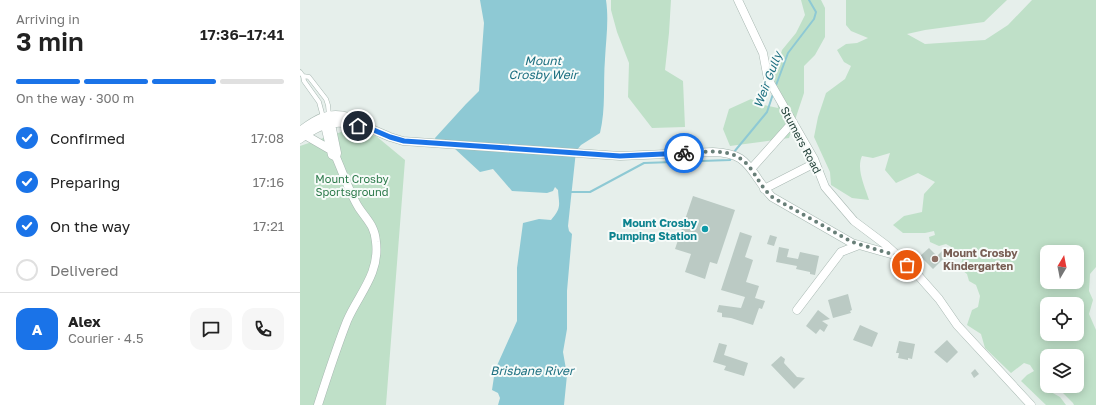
<!DOCTYPE html>
<meta charset="utf-8">
<style>
body{margin:0;font-family:"Golos Text",sans-serif;background:#f6f6f6;color:#222;height:100vh;display:flex;flex-direction:column;font-size:15px;white-space:nowrap}
*{box-sizing:border-box;margin:0}
p{font-size:13px;color:#767676}
.icon{flex:none;width:22px;height:22px;fill:none;stroke:currentColor;stroke-width:2;stroke-linecap:round;stroke-linejoin:round}
.map{position:relative;flex:1;overflow:hidden}
.sheet{display:flex;flex-direction:column;background:#fff;width:300px}
.sheet>*{flex:none}
.needle{width:26px;rotate:10deg}
.buttons{position:absolute;left:740px;top:245px;display:grid;gap:8px}
.buttons a{display:grid;place-items:center;width:44px;height:44px;border-radius:8px;background:#fff;box-shadow:0 2px 10px #0003;font-size:20px}
.pin{position:absolute;display:grid;place-items:center;width:34px;height:34px;color:#fff;margin:-17px;border:2px solid #fff;border-radius:50%;box-shadow:0 1px 4px #0007}
.courier{position:absolute;display:grid;place-items:center;width:40px;height:40px;margin:-20px;border:3px solid #1a73e8;border-radius:50%;background:#fff;color:#222;box-shadow:0 1px 5px #0007}
.head em{font-style:normal;font-weight:600}
.head div{display:flex;flex-direction:column-reverse}
.head{display:flex;align-items:center;justify-content:space-between;height:68px;padding:0 16px}
h1{font-size:26px;font-weight:600;line-height:30px}
.bar{display:grid;grid-template-columns:repeat(4,1fr);gap:6px 4px;align-content:center;height:48px;padding:0 16px}
.bar i{height:5px;border-radius:3px;background:#e0e0e0}
.bar .selected{background:#1a73e8}
.bar p{grid-column:span 4}
.line{display:flex;align-items:center;gap:10px;padding:0 16px;border-top:1px solid #e0e0e0}
.line div{flex:1}
.round{display:grid;place-items:center;flex:none;width:42px;height:42px;border-radius:12px;background:#f6f6f6}
ol{padding:0 16px;list-style:none}
li{display:flex;align-items:center;gap:12px;height:44px}
li p{margin-inline-start:auto}
li .icon{padding:4px;border-radius:50%;background:#1a73e8;color:#fff;stroke-width:4}
li:last-child{color:#767676}
li i{width:22px;height:22px;border:2px solid #e0e0e0;border-radius:50%}
main{display:flex;flex:1;min-height:0}
.map>svg:first-child{display:block}
.green{fill:#bfe0c8;fill-rule:evenodd}
.water{fill:#8ec9d4}
.lines{fill:none;stroke-linecap:round;stroke-linejoin:round}
.stream{stroke:#8ec9d4;stroke-width:2}
.building{fill:#bbcac4}
.service-casing{stroke:#a8b8b2;stroke-width:5}
.minor-casing{stroke:#a8b8b2;stroke-width:9}
.service{stroke:#fff;stroke-width:4}
.minor{stroke:#fff;stroke-width:8}
.done{stroke:#687f78;stroke-width:4;stroke-dasharray:0 7.2}
.route{stroke:#1a73e8;stroke-width:5}
.culture-dot{fill:#0f9aa8;stroke:#f7fbf9;stroke-width:1.5}
.education-dot{fill:#8d6e63;stroke:#f7fbf9;stroke-width:1.5}
.labels{text-anchor:middle;stroke-width:4;stroke-linejoin:round;paint-order:stroke}
.street-label{font-size:11px;fill:#24423a;stroke:#f7fbf9}
.park-label{font-size:11px;fill:#2d7a4b;stroke:#f7fbf9}
.culture-label{font-size:11px;font-weight:bold;fill:#0d838f;stroke:#f7fbf9;text-anchor:end}
.education-label{font-size:11px;font-weight:bold;fill:#785e54;stroke:#f7fbf9;text-anchor:start}
.water-label{font-size:12px;font-style:italic;fill:#1c6f80;stroke:#f7fbf9}
</style>
<main>
<section class="sheet">
<div class="head"><div><h1>3 min</h1><p>Arriving in</p></div><em>17:36–17:41</em></div>
<div class="bar"><i class="selected"></i><i class="selected"></i><i class="selected"></i><i></i><p>On the way · 300 m</p></div>
<ol>
<li><svg class="icon" aria-label="check" viewBox="0 0 24 24"><path d="M5 12l5 5 9-10"/></svg>Confirmed<p>17:08</p></li>
<li><svg class="icon" aria-label="check" viewBox="0 0 24 24"><path d="M5 12l5 5 9-10"/></svg>Preparing<p>17:16</p></li>
<li><svg class="icon" aria-label="check" viewBox="0 0 24 24"><path d="M5 12l5 5 9-10"/></svg>On the way<p>17:21</p></li>
<li><i></i>Delivered</li>
</ol>
<div class="line" style="height:72px"><b class="round" style="background:#1a73e8;color:#fff">A</b><div><b>Alex</b><p>Courier · 4.5</p></div><a class="round"><svg class="icon" aria-label="chat" viewBox="0 0 24 24"><path d="M4 5h16v11H9l-5 4z"/></svg></a><a class="round"><svg class="icon" aria-label="phone" viewBox="0 0 24 24"><path d="M5 4h4l2 5-3 2q2 4 5 5l2-3 5 2v4C11 20 4 13 5 4z"/></svg></a></div>
</section>
<div class="map">
<svg width="796" height="405" viewBox="0 0 796 405">
<rect width="100%" height="100%" fill="#e6efeb"/>
<path class="green" d="M311,0H371L369,33L365,70L383,81L385,127L352,128L328,97L329,63L317,32L311,10Z
M501,0H521L525,8V37L515,55L504,66V93L489,138L430,146L423,129L429,109L451,99L464,105L478,108L474,77L482,50L496,33L505,15Z
M546,0H707L684,22L625,30L607,34L625,44L685,40L708,25L732,0H796V267L790,274L789,291L793,300L789,314L796,330V405H774L773,403L756,386H777V356H747V386L751,392L760,397L766,405H746L721,381L727,375L734,371L730,365L724,363L711,373L685,348L681,334L667,325L672,310L678,307L680,296L676,285L669,281L667,274L663,271H653L662,261V253L646,244L639,246L630,242L629,237L635,235L634,231L625,233H603L593,225L604,216L622,212L624,194L635,182L618,173L596,183L585,170L590,153L573,158L562,156C556,169 565,187 569,200L552,198L531,185L530,172L514,137L518,117L526,93L545,79L551,66L544,62L537,50L546,44L557,43L568,38L551,31L546,25ZM747,252H777V282H747ZM747,304H777V334H747Z
M47,130L76,136L105,160L86,405H0V146Z"/>
<path class="water" d="M180,0H306C309,20 306,39 305,59C303,84 306,108 300,133L281,145L276,151L268,226L269,231L272,234L267,291V329L263,352L267,375L264,405H198L200,398L198,393L192,390L195,370L217,321V268L223,223L239,219L251,220C262,207 259,205 258,190L255,187L253,191L247,193L212,191L193,169L180,172L154,148L136,141L135,138L166,104L179,91L184,23Z"/>
<g class="lines">
<path class="stream" d="M475,88L488,53L514,19L516,12L509,0
M434,152L467,112L473,94
M271,192H290L344,163L430,160L431,158"/>
</g>
<path class="building" d="M393,196L435,210L417,264L410,262L405,279L385,272L391,254L375,249Z
M440,232L452,236L445,257L453,260L446,282L459,286L455,298L465,301L462,309L459,308L453,325L431,318L422,317V313L417,312L419,305L441,308L445,297L421,290Z
M470,235L477,237L474,246L467,244Z
M479,247L489,249L487,257L498,259L500,252L519,256L515,275L510,274V272L496,269L497,266L476,262Z
M629,248L637,256L642,251L646,256L633,269L620,256Z
M548,294L552,310L550,311L551,313L533,318L528,300Z
M518,310L530,319L522,321L528,325L524,332L520,329L516,334L506,326Z
M560,325L578,333L572,347L553,340Z
M647,340L658,352L647,363L634,352Z
M599,341L615,344L612,359L608,358V360L598,358L599,353H596Z
M419,343L427,345L424,355L448,363L444,376L424,370L426,366L413,362Z
M481,356L485,359L484,363L497,377L505,378L494,389L471,365Z
M675,369L679,374L674,378L671,373Z"/>
<g class="lines">
<defs>
<path id="service" d="M0,72L3,76L9,77L26,99L28,105L29,116
M3,76L4,81L19,102L23,117"/>
<path id="minor" d="M438,0L463,53L468,79L514,159L525,187L554,221L586,245L596,254
M30,119L37,153L36,157
M0,131C16,119 28,111 49,117C54,119 59,120 62,125L90,137L103,141L320,156L413,152C438,153 445,159 458,179C463,186 466,191 472,197L552,243L598,256L616,273L639,299L657,325L731,405
M5,135L31,150
M0,139C13,129 27,121 44,123C50,124 56,127 62,125
M451,169L493,122
M464,189L515,163
M497,310L541,252L559,245
M18,405C27,377 36,349 47,321C58,295 80,274 76,242C75,226 67,220 59,208C50,194 43,173 36,157L32,155L23,117"/>
</defs>
<use href="#service" class="service-casing"/>
<use href="#minor" class="minor-casing"/>
<use href="#service" class="service"/>
<use href="#minor" class="minor"/>
</g>
<g class="lines">
<path class="done" d="M384,153C409,152 435,146 451,169C458,179 463,189 472,197L552,242L598,256L607,265"/>
<path class="route" d="M58,126L62,125L90,137L104,141L320,156L384,153"/>
</g>
<circle class="culture-dot" cx="405" cy="229" r="4"/>
<circle class="education-dot" cx="635" cy="259" r="4"/>
<g class="labels">
<g class="street-label">
<text transform="translate(501 140) rotate(62)" y="4">Stumers Road</text>
</g>
<g class="park-label">
<text x="52" y="183">Mount Crosby<tspan x="52" dy="13">Sportsground</tspan></text>
</g>
<g class="culture-label">
<text x="397" y="227">Mount Crosby<tspan x="397" dy="13">Pumping Station</tspan></text>
</g>
<g class="education-label">
<text x="643" y="257">Mount Crosby<tspan x="643" dy="13">Kindergarten</tspan></text>
</g>
<g class="water-label">
<text x="243" y="65">Mount<tspan x="243" dy="14">Crosby Weir</tspan></text>
<text transform="translate(468 80) rotate(-69)" y="4">Weir Gully</text>
<text x="232" y="375">Brisbane River</text>
</g>
</g>
</svg>
<div class="buttons">
<a><svg class="needle" viewBox="-14 -14 28 28"><path d="M0-13l5 13h-10z" fill="#e53935"/><path d="M0 13l5-13h-10z" fill="#767676"/></svg></a>
<a><svg class="icon" aria-label="locate" viewBox="0 0 24 24"><circle cx="12" cy="12" r="6"/><path d="M12 2v4M12 18v4M2 12h4M18 12h4"/></svg></a>
<a><svg class="icon" aria-label="layers" viewBox="0 0 24 24"><path d="M12 4l9 5-9 5-9-5zM3 14l9 5 9-5"/></svg></a>
</div>
<div class="pin" style="left:607px;top:265px;background:#ea580c"><svg class="icon" aria-label="bag" viewBox="0 0 24 24"><path d="M5 8h14l-1 12H6zM9 8a3 3 0 0 1 6 0"/></svg></div>
<div class="pin" style="left:58px;top:126px;background:#1f2937"><svg class="icon" aria-label="home" viewBox="0 0 24 24"><path d="M3 11l9-7 9 7M6 9v11h12V9"/></svg></div>
<div class="courier" style="left:384px;top:153px"><svg class="icon" aria-label="bike" viewBox="0 0 24 24"><circle cx="6" cy="16" r="4"/><circle cx="18" cy="16" r="4"/><path d="M6 16l4-8h5l3 8M10 8l3 8H6M13 5h3"/></svg></div>
</div>
</main>
